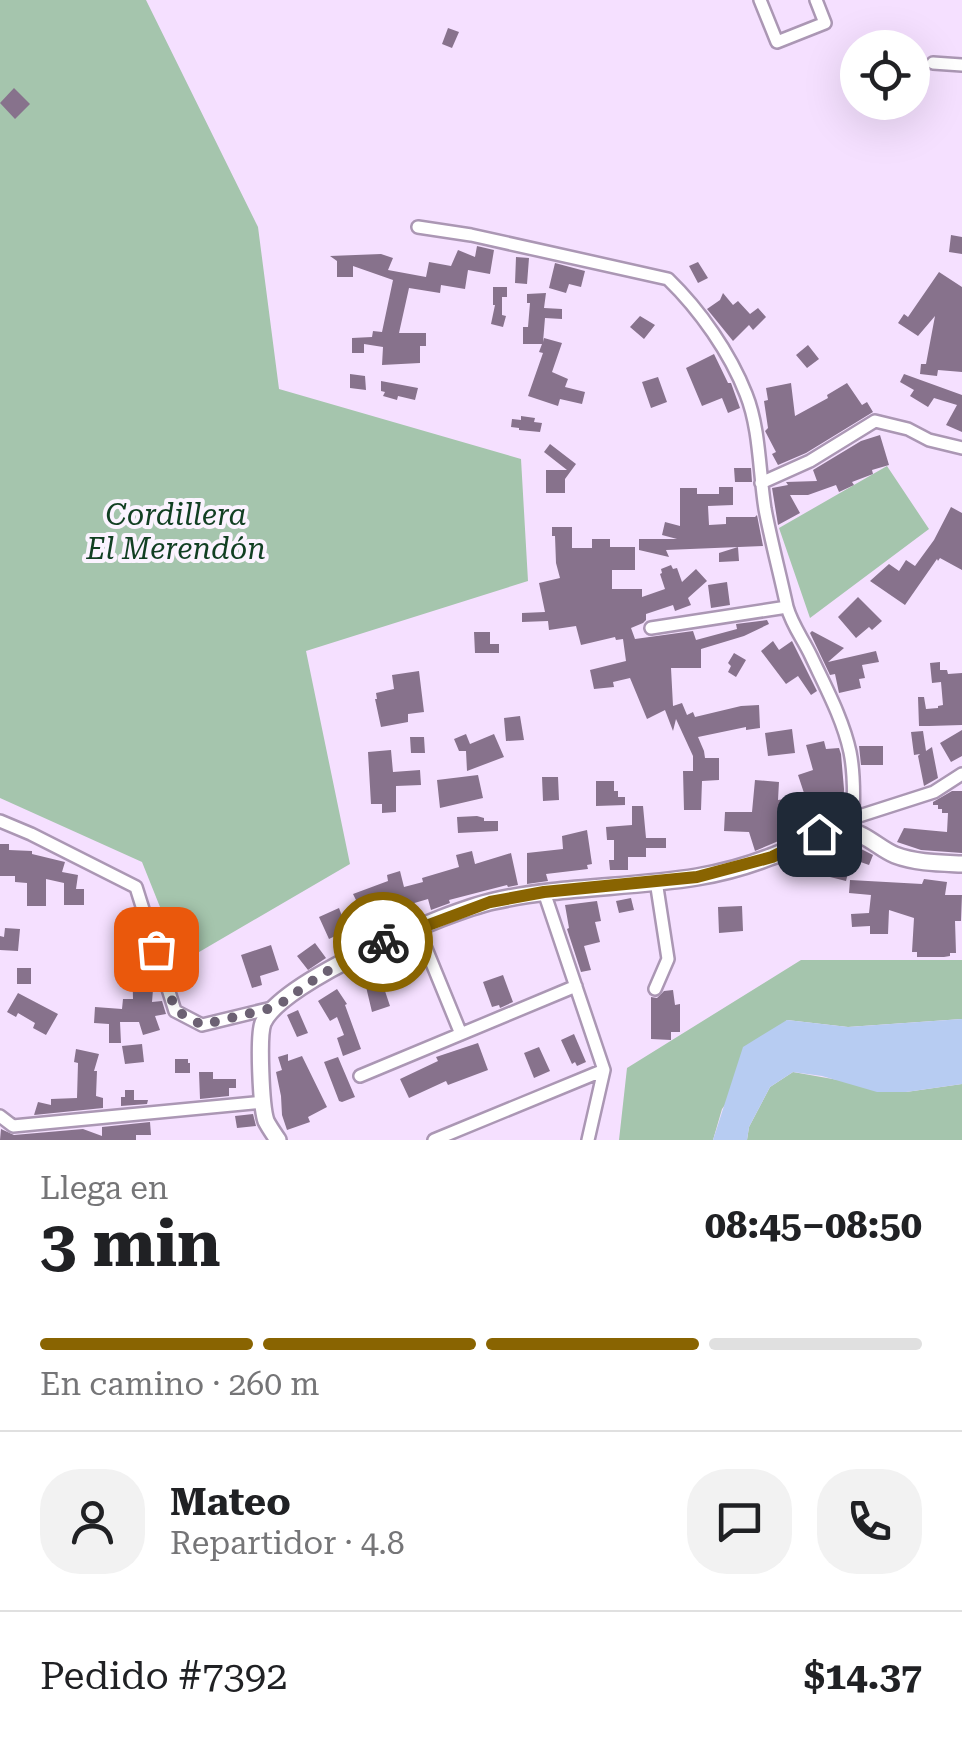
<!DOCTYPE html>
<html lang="es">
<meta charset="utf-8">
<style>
body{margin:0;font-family:"Roboto Serif",serif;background:#f2f2f2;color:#202124;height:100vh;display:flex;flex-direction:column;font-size:38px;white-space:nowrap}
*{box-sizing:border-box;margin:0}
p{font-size:32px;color:#757577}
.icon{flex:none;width:55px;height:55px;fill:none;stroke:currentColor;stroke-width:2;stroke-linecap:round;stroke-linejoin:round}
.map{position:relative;height:1140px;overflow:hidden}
.sheet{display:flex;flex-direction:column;background:#fff;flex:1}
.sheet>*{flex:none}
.tools{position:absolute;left:840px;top:30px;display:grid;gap:20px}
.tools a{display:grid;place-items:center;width:90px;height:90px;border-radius:50%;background:#fff;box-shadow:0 10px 40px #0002;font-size:50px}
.pin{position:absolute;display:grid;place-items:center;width:85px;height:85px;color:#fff;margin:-42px;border-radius:20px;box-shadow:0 5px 15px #0006}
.courier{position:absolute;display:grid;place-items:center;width:100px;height:100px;margin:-50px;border:8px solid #896401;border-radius:50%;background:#fff;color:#222;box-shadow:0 2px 12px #0007}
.summary em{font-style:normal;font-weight:700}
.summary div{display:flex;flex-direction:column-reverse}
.summary{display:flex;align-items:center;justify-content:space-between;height:170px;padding:0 40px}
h1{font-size:65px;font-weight:700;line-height:75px}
.bar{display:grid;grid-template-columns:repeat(4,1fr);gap:15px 10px;align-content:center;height:120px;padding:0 40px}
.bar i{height:12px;border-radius:8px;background:#e0e0e0}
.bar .active{background:#896401}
.bar p{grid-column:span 4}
.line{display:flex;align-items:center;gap:25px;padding:0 40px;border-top:2px solid #e0e0e0}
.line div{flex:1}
.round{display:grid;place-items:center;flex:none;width:105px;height:105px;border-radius:40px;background:#f2f2f2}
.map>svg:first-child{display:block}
.green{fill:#a5c5ad}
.water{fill:#b7ccf2}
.building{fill:#87728c}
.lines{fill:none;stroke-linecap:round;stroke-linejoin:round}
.minor-casing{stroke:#ab97b4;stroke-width:16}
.tertiary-casing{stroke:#ab97b4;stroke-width:20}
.minor{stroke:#fff;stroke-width:11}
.tertiary{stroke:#fff;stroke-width:15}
.done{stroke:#6c6173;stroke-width:10;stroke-dasharray:0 18}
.route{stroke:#896401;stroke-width:12}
.labels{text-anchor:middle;stroke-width:8;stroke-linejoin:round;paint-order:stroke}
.park-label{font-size:30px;font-style:italic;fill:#113f22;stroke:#fbf3ff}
</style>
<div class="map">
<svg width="962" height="1140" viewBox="0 0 962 1140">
<rect width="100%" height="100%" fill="#f5e0ff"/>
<path class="green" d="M0,0H146L258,227L279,389L521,459L528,581L306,651L350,864L182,962L142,862L0,798Z
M887,466L929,529L810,618L779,528Z
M801,960H962V1019L848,1027L787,1020L722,1109L713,1140H619L627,1068Z
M793,1072L906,1092L962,1084V1140H747L749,1127L770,1087Z"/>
<path class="water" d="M962,1019V1084L906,1092H877L822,1076L793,1072L770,1087L749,1127L747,1140H713L743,1047L787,1020L848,1027Z"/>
<path class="building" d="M448,28L459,32L452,48L442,44Z
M14,88L30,104L15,119L0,103Z
M951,235L962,237V254L949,252Z
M477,246L494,250L490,274L468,270L465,289L441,285L440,293L409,288L399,333H426V346H420V363L382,365L383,347L364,344V353H352V338L372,337L373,331L382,332L393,280L353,266V277H337V261L330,256L381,254L393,258L388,270L426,277L429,262L451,266L458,250L475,257Z
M516,257L529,258L527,284L515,283Z
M698,262L708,278L698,283L689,266Z
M555,263L585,271L581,287L569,284L566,293L549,288Z
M939,272L962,287V372L938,370L937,376L920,374L921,364H926L935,316L918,336L898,323L904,314L908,317Z
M493,287H507V297H502V315L506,316L503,327L491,324L495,305H493Z
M546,293L544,308L562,309V319L545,318L543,342L544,338L562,343L552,372L568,379L565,387L585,392L582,404L560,399L558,406L528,396L543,353L539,352L542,344H523V327H528L530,303H527V294Z
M723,293L733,305L738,301L750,314L758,308L766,317L753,330L749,325L733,341L707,309L720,300Z
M640,316L655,325L644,339L630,327Z
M808,345L819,359L807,368L796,355Z
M714,354L728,383H731L740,408L728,413L722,398L702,406L686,368Z
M350,374L365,376L366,390L350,388Z
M904,374L962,395V432L946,425L957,405L934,398L928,407L910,396L914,390L900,382Z
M658,377L667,402L651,408L642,382Z
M381,381L418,388L415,400L398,396L397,400L383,396L385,392L381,391Z
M791,383L795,416L828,398L827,395L847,383L862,405L867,402L873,412L806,453L778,465L772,454L776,452L765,431L768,428L764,401L768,400L766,388Z
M521,416L535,418L534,422L542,423L540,432L519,430V428L511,427L512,419L521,420Z
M880,435L889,465L872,470L873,474L852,482L854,485L839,492L836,485L808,495H790L800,513L778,525L772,488L788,485L786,482L817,481L813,470L861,441Z
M550,444L576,464L565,479V493H546V470H567L544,452Z
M734,468H751L752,482H735Z
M719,487H733V505L708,506L709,525L726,524V517H755L757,515L763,546L666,550L669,557L639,550V539H677L662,535L665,522L680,526V488H697V494H719Z
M951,507L962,513V570L940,558L938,561L937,559L905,605L870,581L889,564L899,571L906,560L915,566L934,540Z
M552,527H572V548H592V539H610V547H635V570H612V589H642V597L665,589L660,574L662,573L661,569L671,565L673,569L677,568L682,582L696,569L707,581L688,598L691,605L675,611L673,605L646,614V620L643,623L631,628L635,639L693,631L696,640L737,629L736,624L767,620L769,624L744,636L701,649V668H671L673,706L682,703L687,715L693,712L695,717L741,706L759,705L760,728L746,730V727L698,737L704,751L705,758H719V780L702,781L701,810H684L683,771H693V756L676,719L673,731L665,710L647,719L630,678L613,682L614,687L594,689L590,670L626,661L623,639L616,640L615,637L581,645L576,626L549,630L548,621L522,622V613L545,612L539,583L560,578L556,563L555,536H552Z
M738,547L739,561L719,562V553Z
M727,582L730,605L711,608L708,585Z
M858,597L882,621L872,630L869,627L856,638L838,617Z
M812,631L844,648L828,662L876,651L879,662L862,665L865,678L859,679L861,688L839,693L835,674L830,675L810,633Z
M474,632H490V644H499V653H475Z
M773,641L779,650L792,641L817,691L811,695L798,676L786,684L761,651Z
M734,653L746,660L736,677L728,672L731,666L728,663Z
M940,662V670H947L948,674L962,673V725L929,726L928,724L929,726H919L918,697H924L926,709L938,708V706L943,705L941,682L932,683L930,663Z
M419,671L424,712L408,714V722L381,727L375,699H377L376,693L394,689L392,675Z
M520,716L524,740L506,741L504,718Z
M792,729L795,753L768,756L765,733Z
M962,730V756L951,762L940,743Z
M923,731L926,751L932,747L938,778L924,786L918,756L920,754L914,755L911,732Z
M466,734L470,744L494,734L504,757L467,771L466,751H459L454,739Z
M410,737H424L425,753H411Z
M824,741L826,749L839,748L841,754L844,789L843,820L807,822L809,828L755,851L749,832L724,831L725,812H752L755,780L779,782L778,800L805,796L798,775L813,770L806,745Z
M859,746H883V765H861Z
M391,750L393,772L420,770L421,785L396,786V812L382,813V804H371L368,752Z
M478,775L483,798L440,808L437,780Z
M542,777H558L559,800L543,801Z
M596,781H614V791H618V797H625V805L596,806Z
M952,791H962V853L921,850L897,842L904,828L947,832L948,813H942V809H938V805H933V802Z
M632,806H643L646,838H666V848H646V857H628V870H610L609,860H614V840H607L606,827L632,825Z
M477,816L484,818V821H498V831L458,833L457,817Z
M587,830L592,864L587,865L588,869L546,874L548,881L527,884V853L563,849L562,836Z
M0,844H9V850L32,851V854L65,862L62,872L78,875L76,889H84V905H64V883L46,879V906H27V883L15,882V876H0Z
M857,847L873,855L869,865L852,859Z
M472,851L475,864L511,853L518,885L508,887L507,885L449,900L450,903L431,910L428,899L411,904L413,912L406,914L407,917L389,922L390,926L380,931L366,937L360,924L329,939L319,917L339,908L342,916L360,908L353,894L388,881L387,875L400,871L404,887L423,882L422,878L459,867L456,855Z
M822,864L849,869L846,881L822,875Z
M924,879L947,882L945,895H962L961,921H955L956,953H950V956L944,957H917V952H912L914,918L889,910L888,934H870V926L852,927L851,914L869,913L871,895L849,893L850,880L922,884Z
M631,898L634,910L619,913L616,901Z
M597,901L601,921L595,922L600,942L584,946L591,970L581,972L567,929L569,928L565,905Z
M742,906L743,931L719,933L718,907Z
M5,928L20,929L18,951L0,950V936L4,937Z
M315,943L326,958L308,970L297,956Z
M271,945L279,970L260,976L262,985L252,988L241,955Z
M149,958L154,977L152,1002L162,1001L166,1014L155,1016L160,1030L143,1035L139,1022H120L121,1043H109V1024L94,1023L95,1007L122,1009L123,999H133L132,959Z
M17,968H31V984H17Z
M382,969L387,988H384L390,1006L372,1012L363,974Z
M503,975L513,1002L500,1008L499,1005L492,1007L483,982Z
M337,989L347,1004L345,1005L361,1049L343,1056L337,1038L344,1035L337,1017L330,1021L318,1001Z
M673,990L675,1005L680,1004V1032H671V1040L651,1039V997L657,998L664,991Z
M18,993L58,1014L46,1035L33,1028L35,1023L18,1013L16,1017L7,1012Z
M298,1010L308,1033L297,1037L287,1015Z
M574,1034L586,1062L577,1066L575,1062L572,1064L561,1040Z
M478,1043L488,1070L448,1085L446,1081L409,1098L400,1079L438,1061L436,1057Z
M142,1044L144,1062L125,1064L122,1046Z
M539,1047L550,1071L534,1078L524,1053Z
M76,1049L99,1054L94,1071H97L96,1096L103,1098V1108L34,1115L38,1102L51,1105V1099L77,1098L78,1063L74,1062Z
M288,1054V1061L302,1056L327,1107L308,1117L310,1122L287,1130L282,1115L281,1096L276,1072L282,1070L278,1057Z
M338,1057L355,1097L342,1102L339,1101L324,1062Z
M175,1059H188V1063H190V1073H175Z
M199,1072H213V1079H236V1088H229V1096L200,1099Z
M125,1090H134V1100H148L147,1104L121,1106V1097H125Z
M253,1114L256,1126L237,1128L235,1116Z
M150,1122L151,1135H136V1140H0L1,1129L14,1135L83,1129L102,1136V1127Z"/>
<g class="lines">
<defs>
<path id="minor" d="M760,0L777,42L825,23L816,0
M933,63L962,65
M418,227L471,235L668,279C700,310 730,353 746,394C760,429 759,471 765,509C771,541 780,574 787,607C792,625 803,639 811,656C825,686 843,719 850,752C855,777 854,805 852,831
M761,483L810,461L875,421L908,429L929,440L962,448
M651,628L787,607
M853,818L934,792L962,774
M0,821L31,834L136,887L175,1011L202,1025L276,1007
M544,892L604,1070L588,1140
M418,929L461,1034
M655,989L668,959L656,881
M360,1076L576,986
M0,1116L13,1126L263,1102
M434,1140L604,1070"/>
<path id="tertiary" d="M278,1140C274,1134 269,1127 266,1121C261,1107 258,1036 263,1023C282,980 448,911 494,901C561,886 630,888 697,877C721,873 747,866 770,857C797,848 818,831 848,831C864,832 880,849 895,855C916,863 940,863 962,864"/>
</defs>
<use href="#minor" class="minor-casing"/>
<use href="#tertiary" class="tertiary-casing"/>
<use href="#minor" class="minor"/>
<use href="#tertiary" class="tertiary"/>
</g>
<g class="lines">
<path class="done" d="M156,949L175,1010L202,1025L276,1007L322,974L383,942"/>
<path class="route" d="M383,942L490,902L544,892L697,877L772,857L819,834"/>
</g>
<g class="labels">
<g class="park-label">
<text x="176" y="525">Cordillera<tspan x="176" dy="34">El Merendón</tspan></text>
</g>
</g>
</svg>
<div class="tools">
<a><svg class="icon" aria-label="locate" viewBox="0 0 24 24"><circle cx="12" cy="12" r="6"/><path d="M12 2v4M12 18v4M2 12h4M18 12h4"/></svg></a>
</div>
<div class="pin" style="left:156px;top:949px;background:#ea580c"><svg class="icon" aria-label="bag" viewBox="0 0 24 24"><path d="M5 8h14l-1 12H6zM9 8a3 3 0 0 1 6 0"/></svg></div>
<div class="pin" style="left:819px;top:834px;background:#1f2937"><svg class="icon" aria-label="home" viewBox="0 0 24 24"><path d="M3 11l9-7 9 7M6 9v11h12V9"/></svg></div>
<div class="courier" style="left:383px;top:942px"><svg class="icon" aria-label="bike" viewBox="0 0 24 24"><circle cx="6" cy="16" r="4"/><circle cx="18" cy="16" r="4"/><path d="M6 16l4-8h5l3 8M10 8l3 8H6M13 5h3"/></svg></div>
</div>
<section class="sheet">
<div class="summary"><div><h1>3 min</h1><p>Llega en</p></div><em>08:45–08:50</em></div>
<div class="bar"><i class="active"></i><i class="active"></i><i class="active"></i><i></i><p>En camino · 260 m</p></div>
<div class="line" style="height:180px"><a class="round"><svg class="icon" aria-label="person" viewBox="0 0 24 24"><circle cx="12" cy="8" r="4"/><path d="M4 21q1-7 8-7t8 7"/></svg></a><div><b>Mateo</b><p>Repartidor · 4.8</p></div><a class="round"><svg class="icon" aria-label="chat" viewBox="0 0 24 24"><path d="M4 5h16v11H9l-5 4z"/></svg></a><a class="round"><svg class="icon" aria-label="phone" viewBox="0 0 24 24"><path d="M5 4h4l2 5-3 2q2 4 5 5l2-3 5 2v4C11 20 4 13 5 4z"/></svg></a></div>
<div class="line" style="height:130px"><div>Pedido #7392</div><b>$14.37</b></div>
</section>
